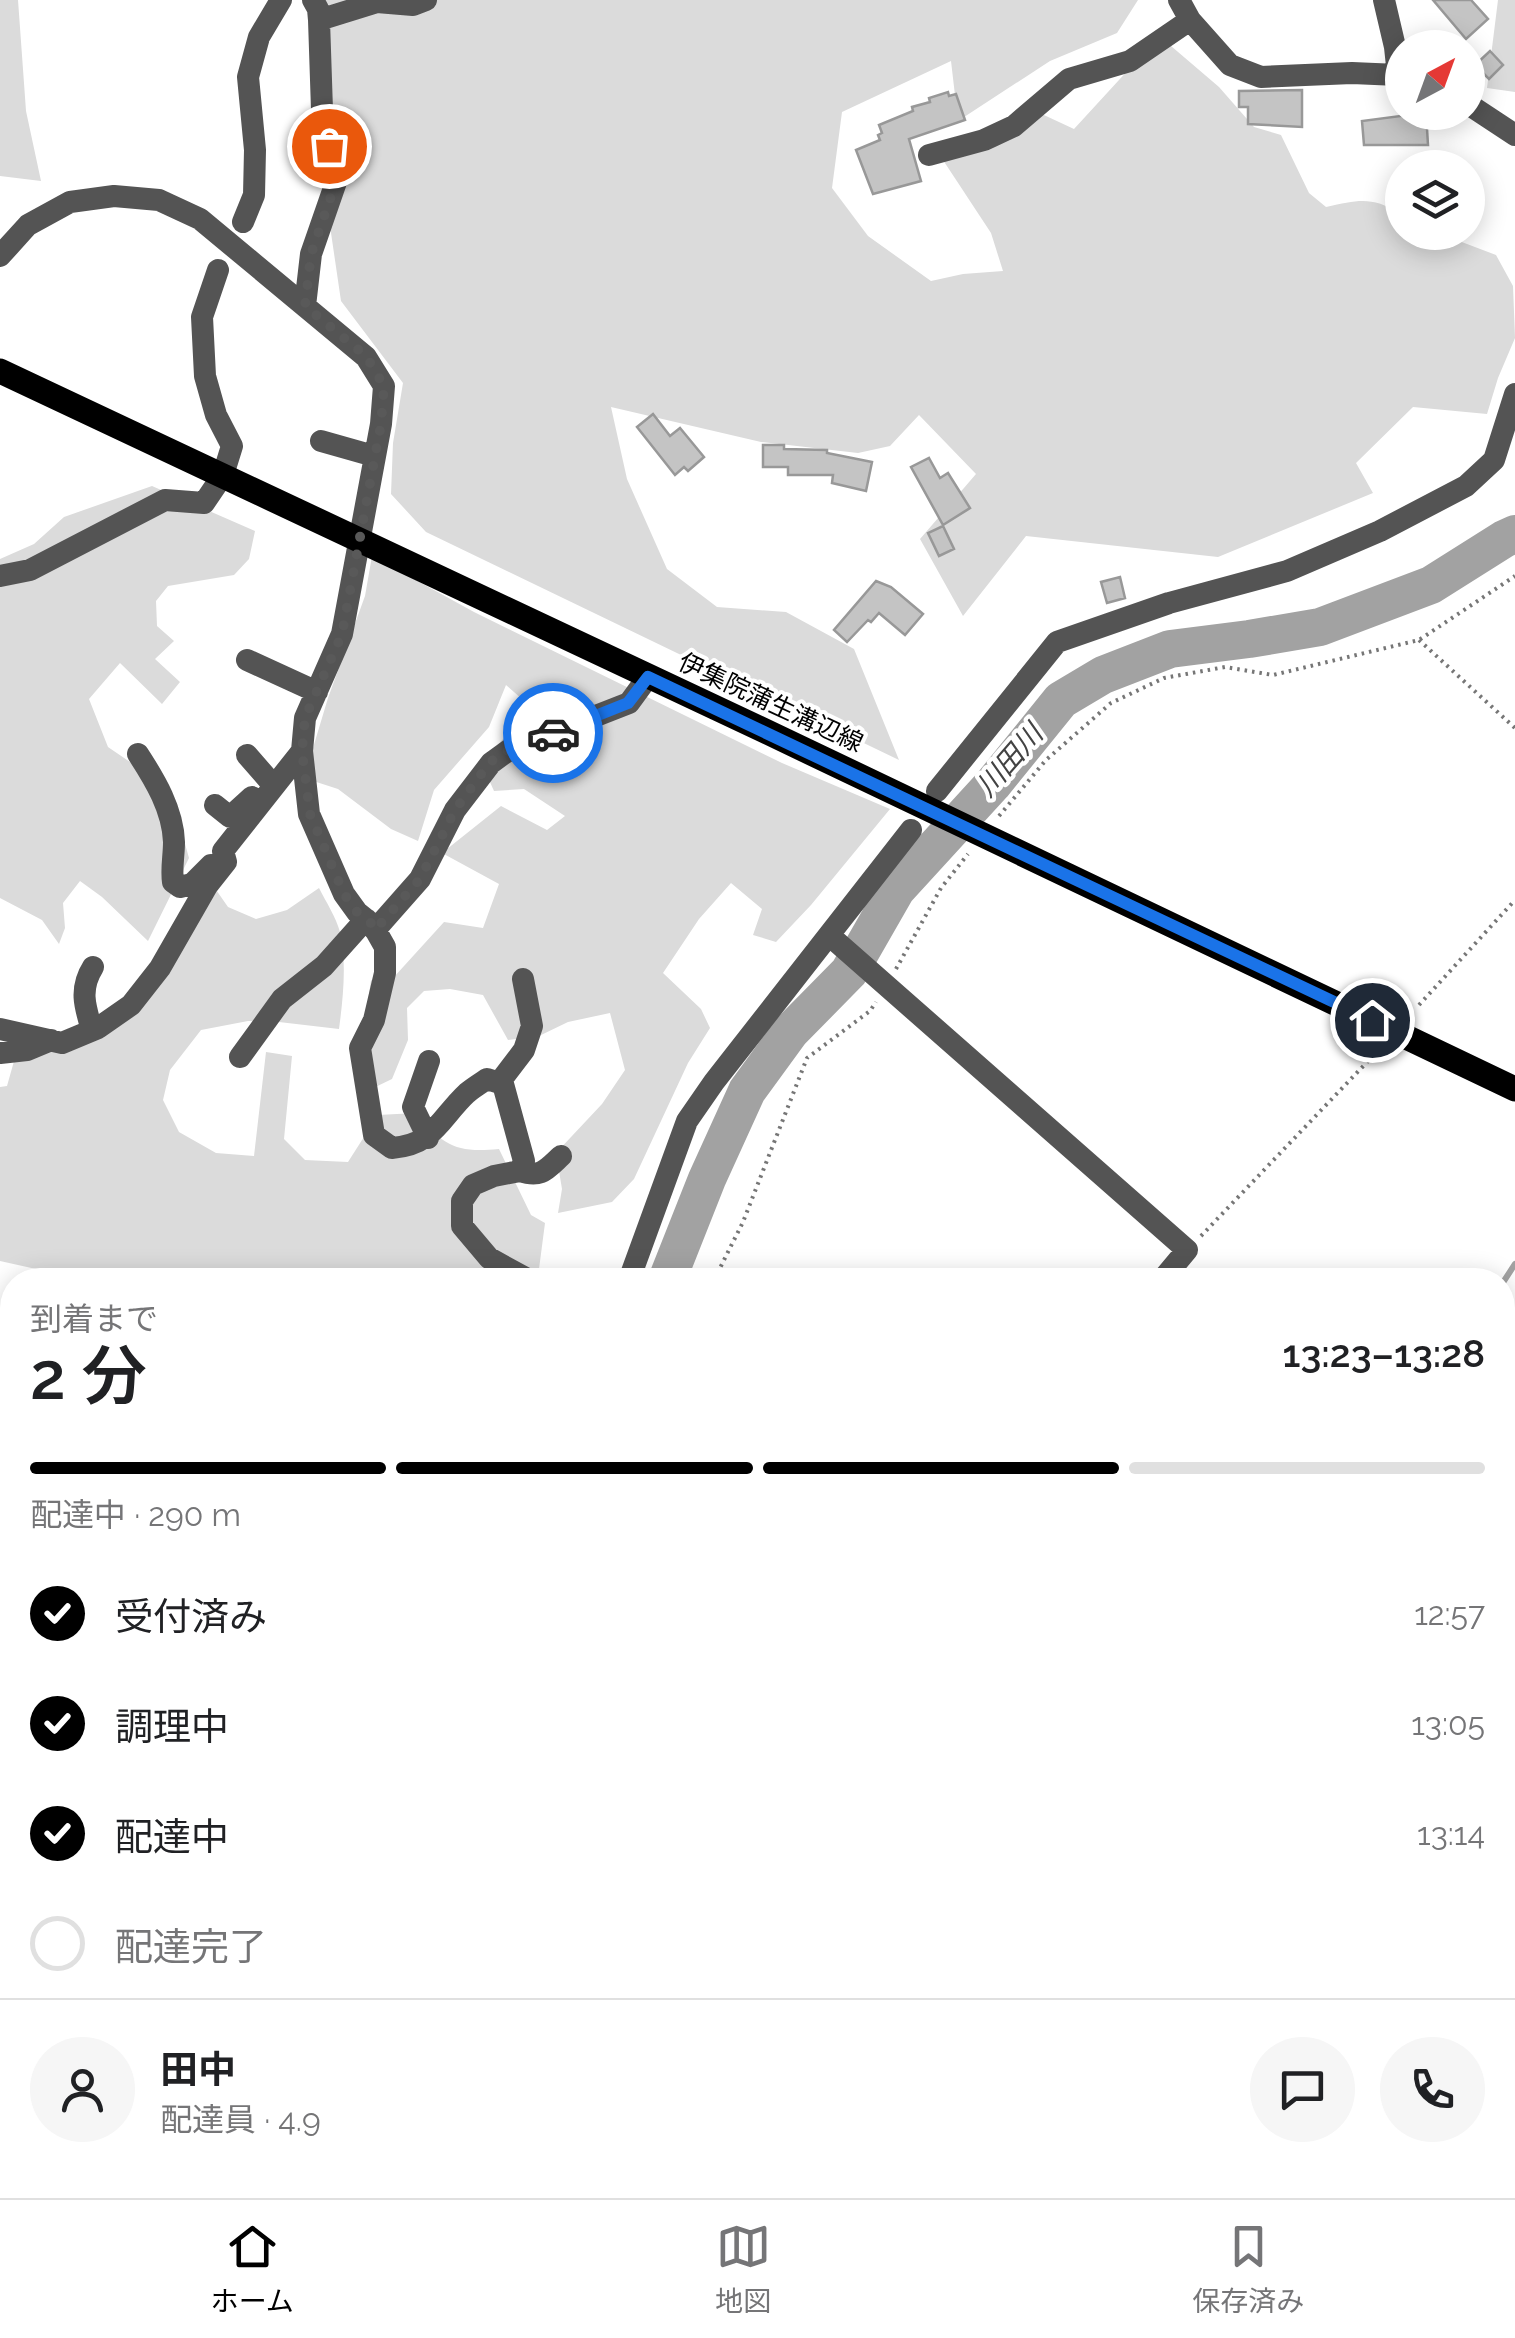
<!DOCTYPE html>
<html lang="ja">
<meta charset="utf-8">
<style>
body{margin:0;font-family:Raleway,"Noto Sans JP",sans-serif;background:#f6f6f6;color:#202124;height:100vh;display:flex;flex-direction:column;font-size:38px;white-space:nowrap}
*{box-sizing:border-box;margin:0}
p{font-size:32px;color:#757577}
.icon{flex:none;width:55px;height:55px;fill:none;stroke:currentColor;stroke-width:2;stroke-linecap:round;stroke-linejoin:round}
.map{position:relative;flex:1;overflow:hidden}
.sheet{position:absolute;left:0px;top:1268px;width:1515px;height:932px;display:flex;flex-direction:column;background:#fff;border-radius:40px 40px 0 0;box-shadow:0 5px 25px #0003}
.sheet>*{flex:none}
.needle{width:65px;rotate:41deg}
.buttons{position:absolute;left:1385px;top:30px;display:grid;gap:20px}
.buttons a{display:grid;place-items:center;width:100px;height:100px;border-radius:50%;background:#fff;box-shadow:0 5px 25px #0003;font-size:50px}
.pin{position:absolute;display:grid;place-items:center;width:85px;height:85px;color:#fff;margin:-42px;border:5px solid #fff;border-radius:50%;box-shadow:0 2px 10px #0007}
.courier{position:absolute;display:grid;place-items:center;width:100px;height:100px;margin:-50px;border:8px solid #1a73e8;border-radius:50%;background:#fff;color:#222;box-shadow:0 2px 12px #0007}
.head em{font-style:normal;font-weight:600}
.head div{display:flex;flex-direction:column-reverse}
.head{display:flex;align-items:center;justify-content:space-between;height:170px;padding:0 30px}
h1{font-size:65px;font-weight:600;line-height:75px}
.bar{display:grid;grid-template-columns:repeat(4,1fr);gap:15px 10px;align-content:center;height:120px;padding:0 30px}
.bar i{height:12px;border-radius:8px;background:#e0e0e0}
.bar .on{background:#000}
.bar p{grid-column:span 4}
.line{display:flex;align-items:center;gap:25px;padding:0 30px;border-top:2px solid #e0e0e0}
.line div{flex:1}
.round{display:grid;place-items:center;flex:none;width:105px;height:105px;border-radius:52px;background:#f6f6f6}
ol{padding:0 30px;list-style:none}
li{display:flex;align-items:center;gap:30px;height:110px}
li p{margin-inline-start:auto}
li .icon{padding:10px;border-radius:50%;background:#000;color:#fff;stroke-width:4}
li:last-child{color:#757577}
li i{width:55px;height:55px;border:5px solid #e0e0e0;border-radius:50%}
.tab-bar{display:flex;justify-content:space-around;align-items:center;height:140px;border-top:2px solid #e0e0e0;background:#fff;font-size:28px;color:#757577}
.tab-bar a{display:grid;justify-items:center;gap:5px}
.tab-bar .on{color:#000}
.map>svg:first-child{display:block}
.green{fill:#dbdbdb}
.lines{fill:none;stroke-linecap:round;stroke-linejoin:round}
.stream{stroke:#a2a2a2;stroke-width:6}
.river{stroke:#a2a2a2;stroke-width:38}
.building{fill:#c4c4c4;stroke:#989898;stroke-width:2.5}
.path{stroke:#767676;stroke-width:4;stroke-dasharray:2.5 5;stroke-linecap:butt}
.minor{stroke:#545454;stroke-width:22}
.major{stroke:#000;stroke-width:25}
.done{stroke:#595959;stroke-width:10;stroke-dasharray:0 18}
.route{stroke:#1a73e8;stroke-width:12}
.labels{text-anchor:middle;stroke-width:8;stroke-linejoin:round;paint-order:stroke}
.street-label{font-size:25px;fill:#000;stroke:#fff}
.water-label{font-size:28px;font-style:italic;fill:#434343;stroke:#fff}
</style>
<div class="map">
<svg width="1515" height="2198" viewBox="0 0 1515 2198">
<rect width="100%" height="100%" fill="#fff"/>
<path class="green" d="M0,0H18L26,111L41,181L0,176Z
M321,0H1138L1117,33L1050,61L958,121L951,61L842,112L832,188L868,236L931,281L963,274L1003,271L991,233L941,157L1031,109L1074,129L1130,68L1164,40L1219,87L1254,127L1281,135L1309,193L1326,207C1360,200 1370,196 1402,214V232L1438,233L1496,255L1513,286L1515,338L1498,378L1487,414L1413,407L1356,463L1373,493L1218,557L1026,536L963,616L920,539L976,474L919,415L890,446L858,453L761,442L611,407L627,479L667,569L717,607L786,612L854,649L899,760L426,532L391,494L393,443L403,383L341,301L330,226Z
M1498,0H1515V92L1487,88Z
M152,486L255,531L249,559L234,575L168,586L156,601L157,626L174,641L155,659L180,682L162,704L120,663L89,699L108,747L152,777L178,819L189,858L148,941L102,897L80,881L63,903L65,928L59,944L42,920L0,898V559L34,544L64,517Z
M372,556L474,612L782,763L890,809L811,905L776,942L753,935L762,909L731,883L699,919L663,973L701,1009L710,1028L688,1063L634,1179L612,1202L558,1213L562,1189L556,1153L602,1104L625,1070L610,1013L568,1022L539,1036L508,1040L483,995L450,989L424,991L407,1008L408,1040L392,1079L365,1092V1022L371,980L384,988L444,922L483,928L499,884L442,853L501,806L547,830L565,816L524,789L494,791L481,762L506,736L522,699L506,685L489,727L434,790L418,841L391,829L338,789L304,778L328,698L365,596Z
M212,884L228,907L256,919L287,910L319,888C326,902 336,917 340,932C347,963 343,999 339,1029L279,1022L248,1021L201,1030L170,1070L163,1100L179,1132L216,1153L254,1156L266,1052L292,1056L284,1139L305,1160L348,1162L378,1115L416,1113C444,1146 455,1153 499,1149L531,1215L545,1223L539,1269L553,1280H64L36,1269L0,1261V1087L7,1086L18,1047L92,1025L159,977Z
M12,1406V1497L0,1489V1425L3,1411Z
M0,1531L4,1532L5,1548L12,1566V1612H0Z
M1515,2018V2066L1506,2059L1502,2063L1503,2021Z
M1075,2188H1216L1213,2198H1069Z
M1370,2188H1411L1420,2198H1367Z"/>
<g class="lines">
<path class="stream" d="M1502,1284L1515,1264"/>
<path class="river" d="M667,1280L707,1179L747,1091L790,1032L849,972L896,890L993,784L1061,700L1103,675L1170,649L1249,639L1320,627L1431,585L1504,539L1515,534
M813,2198L815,2188"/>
</g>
<path class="building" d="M1433,0H1471L1488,19L1466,39Z
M1490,51L1503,65L1489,79L1475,65Z
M1302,90V127L1248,124V107H1239V91Z
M948,92L949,96L956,94L965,120L909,139L921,181L873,194L856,150L880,140L878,135L882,133L879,125L913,111L912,107L930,102L929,98Z
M1401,112H1426L1428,145H1364L1362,121L1401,116Z
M653,414L670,436L680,428L704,457L688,471L684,467L675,475L637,427Z
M763,445H784V449L827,450V453L872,462L866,491L832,483L833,475H788V467H763Z
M929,458L940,478L948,473L970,508L943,525L911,467Z
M943,526L954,549L939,556L928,533Z
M1120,577L1125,598L1107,603L1101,582Z
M876,581L891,587L923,614L905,635L879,613L871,622L868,620L847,642L834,630Z"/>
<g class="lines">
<path class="path" d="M1419,640L1515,728
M999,816L1046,760L1111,703L1164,678L1225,667L1273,675L1419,640L1515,576
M896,969L941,888L968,854
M1419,1005L1515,900
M1201,1236L1370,1059
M714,1280L743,1222L807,1058L870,1011L876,1002
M0,1507L12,1516
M0,1634L12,1635"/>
<path class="minor" d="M1179,0L1190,20L1230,65L1261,77L1352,73L1398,75
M1384,0L1395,47L1398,75L1402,79
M319,20L377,2L413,5L426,0
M1468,104L1515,135
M929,155L984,140L1014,126L1069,79L1130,61L1190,20
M243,222L254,195L255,150L248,77L259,37L281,0
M0,256L28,225L70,202L114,196L159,200L200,219L366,357L384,386L381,424L342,634L305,718L302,751L309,814L344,894L357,912L372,924L385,947V973L374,1020L360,1048L374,1135L392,1148C434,1145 440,1118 467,1093C473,1088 481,1083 487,1079L503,1084L524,1161L520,1171L494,1176L473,1185L462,1201V1226L489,1258L529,1280
M305,306L311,254L336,182L322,110L319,20L318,9L313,0
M321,441L374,456
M0,576L30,570L165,500L204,503L223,475L232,446L216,415L205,376L202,317L218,270
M247,660L317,692
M138,754C155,780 173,810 174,842C174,856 171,869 173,882L180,887L192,884L211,865
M247,755L274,786
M937,791L1057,642L1169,603L1287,571L1380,531L1466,486L1494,460L1515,394
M215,805L230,817L252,797
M375,930L420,879L455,810L491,763L509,750L629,703L648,677
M830,936L1187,1250L1162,1280
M0,1029L62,1043L98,1028L131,1005L160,968L207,886L226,862L223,851L302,751
M92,1030C85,1007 79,989 93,967
M0,1053L27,1050L51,1040
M240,1057L282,999L324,966L366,919
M499,1083L524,1050L532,1026L523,979
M428,1138L413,1107L429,1061
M520,1171C541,1178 546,1170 561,1156
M629,1280L687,1121L714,1082L911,830
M0,1921L12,1928
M1502,1983L1515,1973
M386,2198L389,2188
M1248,2198L1251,2188
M1359,2198L1363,2188"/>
<path class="major" d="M0,371L763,730L1515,1089
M1502,1821L1515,1814
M1041,2198L1047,2188"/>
</g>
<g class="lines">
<path class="done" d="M329,146L336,182L311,254L305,306L366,356L384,386L381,424L342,634L305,718L302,751L310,814L344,894L357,912L372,924L375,930L420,879L455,810L490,762L509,750L553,733"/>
<path class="route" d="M553,733L628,703L648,677L1372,1020"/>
</g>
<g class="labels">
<g class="street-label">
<text transform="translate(771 702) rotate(25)" y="9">伊集院蒲生溝辺線</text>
</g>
<g class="water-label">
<text transform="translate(1009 760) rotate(-49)" y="10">川田川</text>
</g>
</g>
</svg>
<div class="buttons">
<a><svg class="needle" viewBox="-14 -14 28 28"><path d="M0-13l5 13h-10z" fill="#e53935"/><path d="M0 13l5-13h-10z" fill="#757577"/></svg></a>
<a><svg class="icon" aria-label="layers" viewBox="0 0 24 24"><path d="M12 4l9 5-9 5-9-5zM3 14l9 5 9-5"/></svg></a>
</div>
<div class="pin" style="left:329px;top:146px;background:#ea580c"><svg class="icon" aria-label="bag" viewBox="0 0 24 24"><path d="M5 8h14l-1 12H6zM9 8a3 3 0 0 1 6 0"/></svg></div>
<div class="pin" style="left:1372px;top:1020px;background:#1f2937"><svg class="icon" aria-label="home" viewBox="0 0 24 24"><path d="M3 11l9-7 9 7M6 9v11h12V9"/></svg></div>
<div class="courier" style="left:553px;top:733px"><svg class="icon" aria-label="car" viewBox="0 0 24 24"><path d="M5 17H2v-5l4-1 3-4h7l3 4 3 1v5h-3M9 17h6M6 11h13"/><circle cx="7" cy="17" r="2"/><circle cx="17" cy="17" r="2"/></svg></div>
<section class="sheet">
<div class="head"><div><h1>2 分</h1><p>到着まで</p></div><em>13:23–13:28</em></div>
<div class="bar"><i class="on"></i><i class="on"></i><i class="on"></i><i></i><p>配達中 · 290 m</p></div>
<ol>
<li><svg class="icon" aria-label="check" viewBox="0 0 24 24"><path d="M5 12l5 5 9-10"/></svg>受付済み<p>12:57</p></li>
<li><svg class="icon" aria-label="check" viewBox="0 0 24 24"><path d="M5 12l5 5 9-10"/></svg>調理中<p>13:05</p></li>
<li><svg class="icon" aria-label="check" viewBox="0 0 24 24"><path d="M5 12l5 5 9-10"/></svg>配達中<p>13:14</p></li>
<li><i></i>配達完了</li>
</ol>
<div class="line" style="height:180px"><a class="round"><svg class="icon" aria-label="person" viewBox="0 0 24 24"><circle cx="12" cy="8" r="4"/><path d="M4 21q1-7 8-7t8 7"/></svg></a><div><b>田中</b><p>配達員 · 4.9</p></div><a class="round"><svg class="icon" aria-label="chat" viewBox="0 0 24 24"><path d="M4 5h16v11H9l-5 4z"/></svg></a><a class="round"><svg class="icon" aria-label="phone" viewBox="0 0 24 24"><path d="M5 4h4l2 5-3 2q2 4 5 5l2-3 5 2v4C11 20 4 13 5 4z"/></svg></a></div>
</section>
</div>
<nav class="tab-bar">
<a class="on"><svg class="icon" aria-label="home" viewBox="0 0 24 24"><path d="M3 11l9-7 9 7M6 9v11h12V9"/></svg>ホーム</a>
<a><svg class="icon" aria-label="map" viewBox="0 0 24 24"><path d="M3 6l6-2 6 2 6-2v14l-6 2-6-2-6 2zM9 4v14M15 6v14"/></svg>地図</a>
<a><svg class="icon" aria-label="saved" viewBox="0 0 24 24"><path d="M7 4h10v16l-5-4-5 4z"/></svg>保存済み</a>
</nav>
